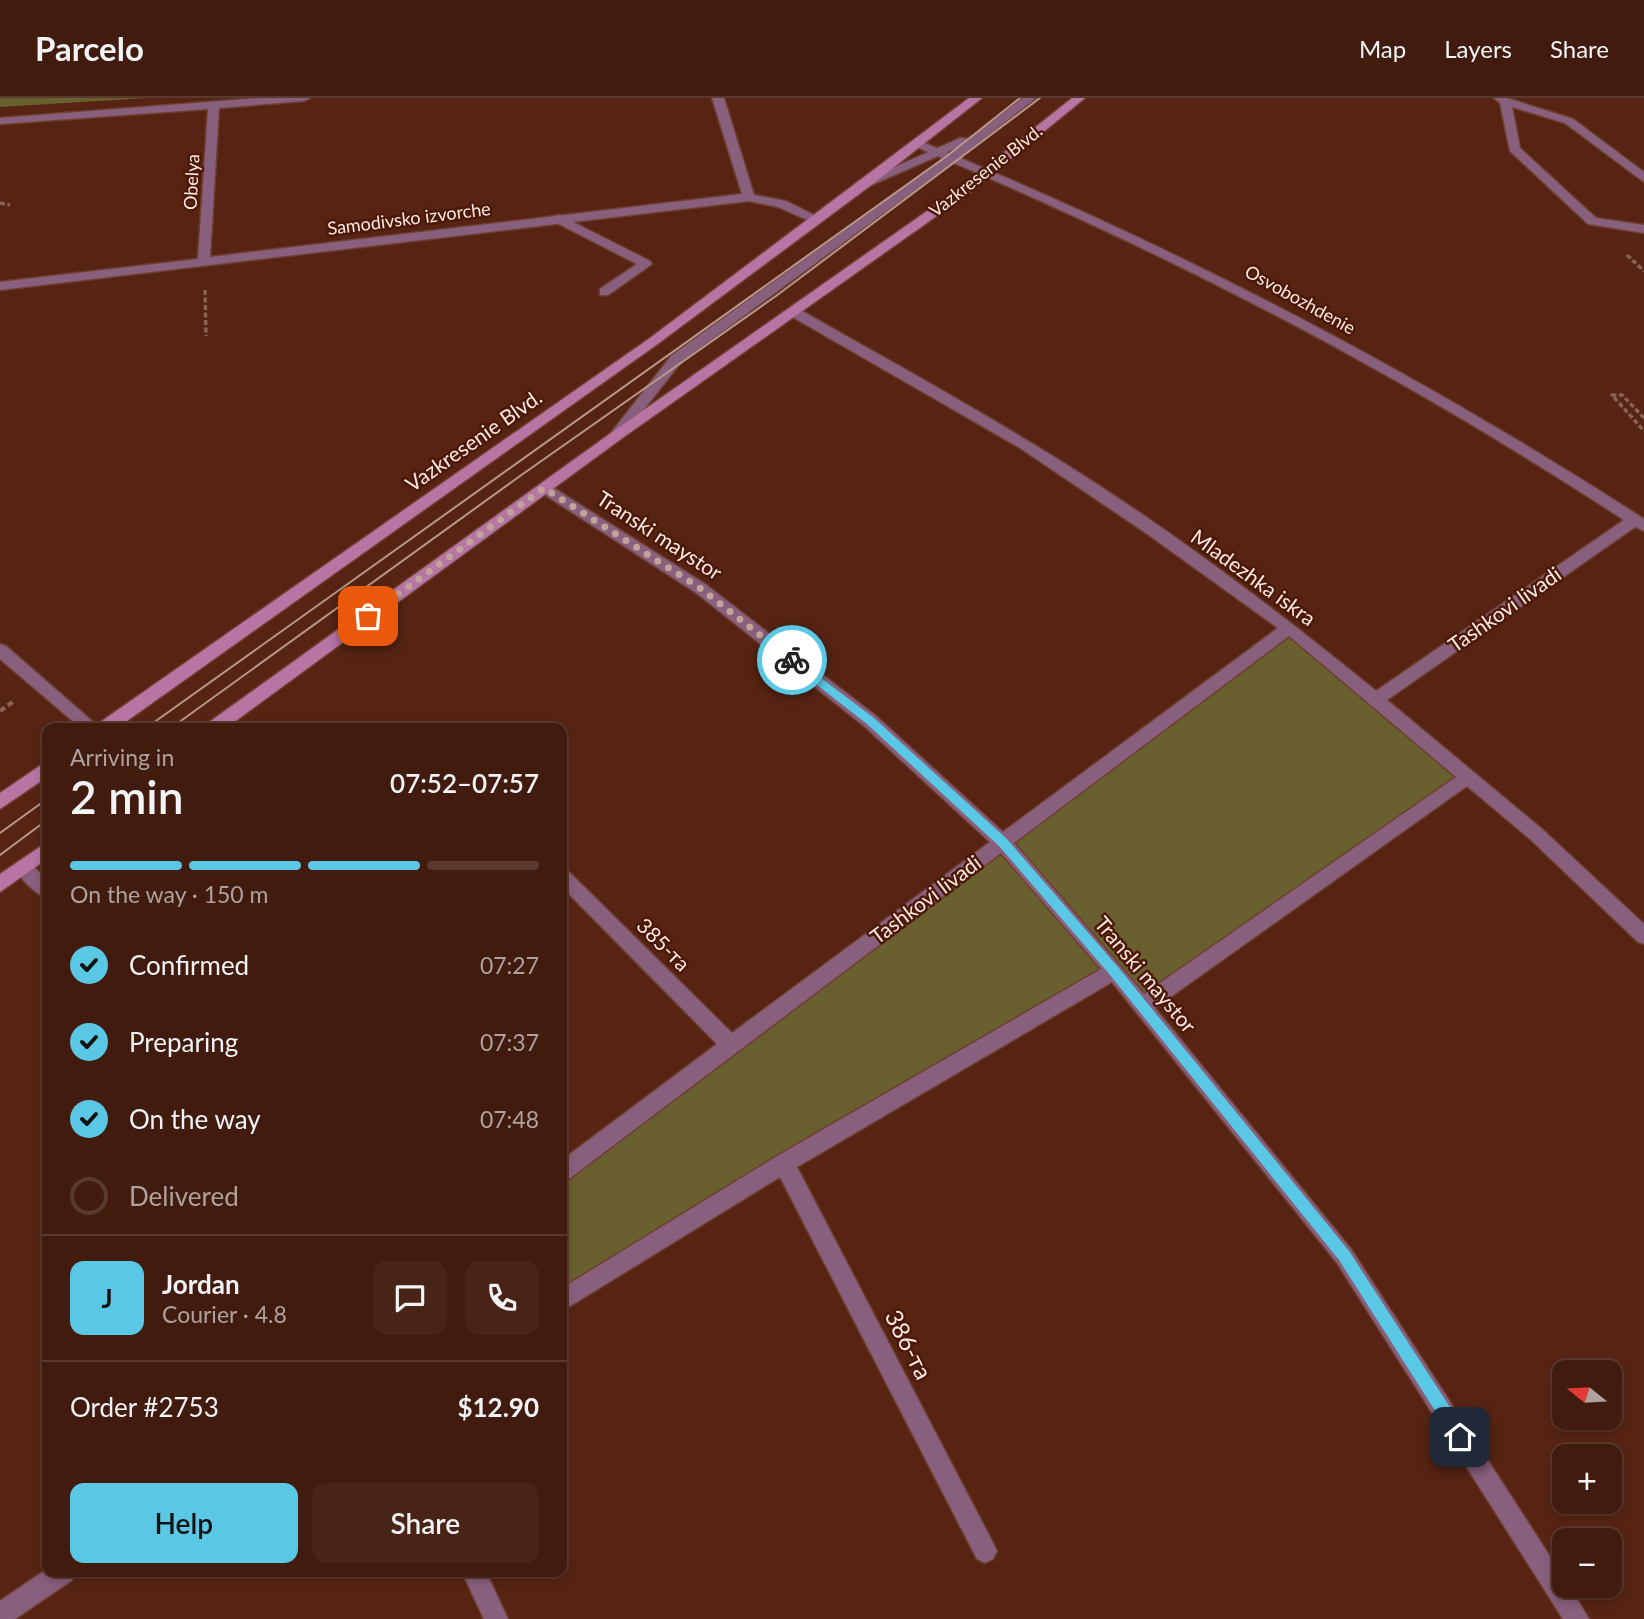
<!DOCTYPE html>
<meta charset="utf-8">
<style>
body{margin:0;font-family:Lato,sans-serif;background:#482417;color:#f1f3f6;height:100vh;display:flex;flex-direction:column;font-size:26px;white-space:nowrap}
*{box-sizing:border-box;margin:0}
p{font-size:23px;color:#aea19e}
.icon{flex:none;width:38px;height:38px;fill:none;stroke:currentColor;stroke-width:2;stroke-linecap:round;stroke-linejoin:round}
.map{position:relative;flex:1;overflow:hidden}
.drawer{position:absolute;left:42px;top:625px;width:525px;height:854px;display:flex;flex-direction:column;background:#411b0e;border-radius:14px;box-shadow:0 4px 10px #0003,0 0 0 2px #5a392e}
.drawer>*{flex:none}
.needle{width:46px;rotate:288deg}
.controls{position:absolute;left:1552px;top:1262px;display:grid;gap:14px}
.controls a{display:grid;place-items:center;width:70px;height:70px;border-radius:14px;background:#411b0e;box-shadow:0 4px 10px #0003,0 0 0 2px #5a392e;font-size:35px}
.pin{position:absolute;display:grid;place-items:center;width:60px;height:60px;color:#fff;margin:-30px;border-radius:14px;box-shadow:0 4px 10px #0006}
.courier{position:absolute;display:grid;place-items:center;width:70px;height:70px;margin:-35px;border:5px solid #5ac8e5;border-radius:50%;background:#fff;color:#222;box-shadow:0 2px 9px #0007}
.headline em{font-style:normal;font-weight:600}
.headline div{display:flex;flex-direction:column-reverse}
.headline{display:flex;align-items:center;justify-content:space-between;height:119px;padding:0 28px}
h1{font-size:46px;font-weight:600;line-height:52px}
.bar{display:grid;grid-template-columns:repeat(4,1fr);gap:10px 7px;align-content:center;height:84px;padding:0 28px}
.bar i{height:9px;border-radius:5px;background:#5a392e}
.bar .on{background:#5ac8e5}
.bar p{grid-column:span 4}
.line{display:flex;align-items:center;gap:18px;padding:0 28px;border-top:2px solid #5a392e}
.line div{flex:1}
.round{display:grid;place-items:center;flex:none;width:74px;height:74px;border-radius:14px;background:#482417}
ol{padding:0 28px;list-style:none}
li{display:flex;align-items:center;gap:21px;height:77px}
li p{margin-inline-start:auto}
li .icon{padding:7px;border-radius:50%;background:#5ac8e5;color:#111;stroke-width:4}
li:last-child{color:#aea19e}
li i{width:38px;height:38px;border:4px solid #5a392e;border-radius:50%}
.button{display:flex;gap:14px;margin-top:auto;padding:14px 28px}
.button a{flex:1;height:80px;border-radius:14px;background:#5ac8e5;color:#111;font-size:28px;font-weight:600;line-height:80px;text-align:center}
.button a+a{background:#482417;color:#f1f3f6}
header{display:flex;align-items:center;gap:42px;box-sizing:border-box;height:98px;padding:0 35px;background:#411b0e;border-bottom:2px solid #5a392e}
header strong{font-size:33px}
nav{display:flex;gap:38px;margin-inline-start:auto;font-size:24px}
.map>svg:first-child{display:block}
.green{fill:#695f2f}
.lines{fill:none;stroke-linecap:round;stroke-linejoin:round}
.service-casing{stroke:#6e3f30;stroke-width:3}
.minor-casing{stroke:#6e3f30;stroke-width:3}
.secondary-casing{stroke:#6e3f30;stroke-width:3}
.path-far1{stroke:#8b6154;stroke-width:3.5;stroke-dasharray:5 2.5;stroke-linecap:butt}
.path{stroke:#8b6154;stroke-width:4.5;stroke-dasharray:6 3.5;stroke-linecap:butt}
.service{fill:#885f7c;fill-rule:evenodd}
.minor{fill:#885f7c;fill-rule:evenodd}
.secondary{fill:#b675a3;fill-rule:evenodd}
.tram{stroke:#b8978c;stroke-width:2}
.route{fill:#5ac8e5}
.done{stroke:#c2a399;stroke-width:7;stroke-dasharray:0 12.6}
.labels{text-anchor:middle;stroke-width:5;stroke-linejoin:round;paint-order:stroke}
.far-street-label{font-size:18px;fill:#fce7e1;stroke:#4c1908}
.street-label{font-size:21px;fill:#fce7e1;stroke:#4c1908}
.near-street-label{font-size:24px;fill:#fce7e1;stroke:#4c1908}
</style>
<header>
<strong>Parcelo</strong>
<nav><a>Map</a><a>Layers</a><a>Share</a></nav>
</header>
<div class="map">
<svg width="1644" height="1521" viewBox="0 0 1644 1521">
<rect width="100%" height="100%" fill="#572413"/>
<path class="green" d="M0,0H147L0,9Z
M1289,530L1468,679L1143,908L1003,745Z
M1003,751L1105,872L562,1198V1082Z"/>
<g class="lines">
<defs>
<path id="service" d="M1023,0H1036L956,62L681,264L621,341H611V335L671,258L961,48L869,88H861V84L960,40L969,41Z
M1494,0H1507L1573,21L1644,74V84L1565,25L1512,9L1520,50L1596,120L1644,127V135L1588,126L1510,53L1500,5Z
M559,117L650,163L652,166L608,197H600V191L637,166L555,124V118Z
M0,546L6,548L100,630H81L0,561Z"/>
<path id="minor" d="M260,0H310L304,3L219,10L210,159L742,96L712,0H724L754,97L786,103L824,122L814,125L778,109L749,103L0,192V184L198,161L208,11L0,26V20Z
M914,44H922C1177,149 1412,271 1644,421V433L1635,429L1387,602L1542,731L1644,826V846L1638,844L1530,741L1467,688L1155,910L1351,1151L1564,1480V1488H1569L1589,1521H1563L1337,1165L1112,884L797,1069L993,1445L997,1453L993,1461L985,1465L977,1461L780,1079L562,1213V1190L777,1058L1101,871L1001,755L569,1081L562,1084V1062L717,946L562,789V771L568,773L732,935L990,744L864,628L695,494L539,393L537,390L539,387H549L705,486L876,618L1003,734L1278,530L1146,435L1020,350L789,217V211H799C875,255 953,297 1028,343C1150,416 1266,503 1376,593L1624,422C1397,273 1165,153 914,48ZM1289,538L1456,679L1144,896L1014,745Z
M23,762L29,764L47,782V800C35,796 20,780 14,769L17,764Z
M47,1471V1474H76L72,1482L15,1521H0V1503Z
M462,1474H486L508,1521H484Z"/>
<path id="secondary" d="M969,0H982L874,85L659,245L117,630H97L99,625L650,240Z
M1072,0H1085L965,98L621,341L226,630H206L208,625L611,335L957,92Z
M47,663V679L0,711V695Z
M47,744V761L0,794V776Z"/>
</defs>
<use href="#service" class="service-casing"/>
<use href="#minor" class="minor-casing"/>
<use href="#secondary" class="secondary-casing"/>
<path class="path-far1" d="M0,105L10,107
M1627,157L1644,173
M205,192L206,238
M1644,320L1622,297H1612L1644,333"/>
<path class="path" d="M0,613L14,603"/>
<use href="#service" class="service"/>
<use href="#minor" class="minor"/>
<use href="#secondary" class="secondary"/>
<path class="tram" d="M146,630L947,58L1020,0
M171,630L520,378L776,198L1040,0
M0,735L47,701
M0,757L47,722"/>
</g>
<path class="route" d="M792,558L874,620L1007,741L1118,869L1349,1153L1466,1334L1468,1339L1466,1344L1460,1347L1455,1344L1339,1162L1110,877L999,748L867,626L789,565V559Z"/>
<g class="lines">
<path class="done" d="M368,518L544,390L700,490L792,562"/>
</g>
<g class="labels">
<g class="far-street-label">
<text transform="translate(986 73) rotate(-38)" y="6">Vazkresenie Blvd.</text>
<text transform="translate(192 84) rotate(-87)" y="6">Obelya</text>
<text transform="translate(409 121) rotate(-7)" y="6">Samodivsko izvorche</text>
<text transform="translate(1300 202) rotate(29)" y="6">Osvobozhdenie</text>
</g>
<g class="street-label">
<text transform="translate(474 343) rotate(-35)" y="7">Vazkresenie Blvd.</text>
<text transform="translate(659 438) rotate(33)" y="7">Transki maystor</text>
<text transform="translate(1253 480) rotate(36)" y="7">Mladezhka iskra</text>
<text transform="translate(1505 512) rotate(-35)" y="7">Tashkovi livadi</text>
<text transform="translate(926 802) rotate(-37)" y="7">Tashkovi livadi</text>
<text transform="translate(663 847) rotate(45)" y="7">385-та</text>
<text transform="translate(1145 877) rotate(50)" y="7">Transki maystor</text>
</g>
<g class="near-street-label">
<text transform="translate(908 1247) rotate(63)" y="8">386-та</text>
</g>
</g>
</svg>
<div class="controls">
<a><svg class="needle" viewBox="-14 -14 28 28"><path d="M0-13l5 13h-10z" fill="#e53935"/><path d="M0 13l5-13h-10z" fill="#aea19e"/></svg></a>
<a>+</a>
<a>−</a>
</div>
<div class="pin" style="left:368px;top:518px;background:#ea580c"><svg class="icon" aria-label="bag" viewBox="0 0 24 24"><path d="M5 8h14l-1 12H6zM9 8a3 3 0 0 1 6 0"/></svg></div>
<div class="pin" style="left:1460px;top:1339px;background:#1f2937"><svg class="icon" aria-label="home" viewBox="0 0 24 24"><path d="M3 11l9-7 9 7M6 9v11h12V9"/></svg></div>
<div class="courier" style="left:792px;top:562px"><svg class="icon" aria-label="bike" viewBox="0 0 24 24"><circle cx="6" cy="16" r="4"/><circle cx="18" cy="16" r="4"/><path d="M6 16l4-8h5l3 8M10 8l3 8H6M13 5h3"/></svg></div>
<section class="drawer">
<div class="headline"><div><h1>2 min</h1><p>Arriving in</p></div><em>07:52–07:57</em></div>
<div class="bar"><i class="on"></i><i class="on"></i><i class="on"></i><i></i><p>On the way · 150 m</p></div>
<ol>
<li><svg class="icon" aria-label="check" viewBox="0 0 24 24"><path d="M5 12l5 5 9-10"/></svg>Confirmed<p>07:27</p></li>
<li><svg class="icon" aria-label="check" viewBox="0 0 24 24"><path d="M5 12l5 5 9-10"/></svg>Preparing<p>07:37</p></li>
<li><svg class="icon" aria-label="check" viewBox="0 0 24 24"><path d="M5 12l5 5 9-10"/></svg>On the way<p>07:48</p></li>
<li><i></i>Delivered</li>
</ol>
<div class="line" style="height:126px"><b class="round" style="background:#5ac8e5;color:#111">J</b><div><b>Jordan</b><p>Courier · 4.8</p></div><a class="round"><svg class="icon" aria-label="chat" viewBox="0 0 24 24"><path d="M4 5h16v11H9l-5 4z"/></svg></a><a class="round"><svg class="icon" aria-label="phone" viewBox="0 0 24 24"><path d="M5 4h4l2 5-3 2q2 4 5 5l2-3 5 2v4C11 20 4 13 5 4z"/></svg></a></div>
<div class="line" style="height:91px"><div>Order #2753</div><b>$12.90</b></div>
<div class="button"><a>Help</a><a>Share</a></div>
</section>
</div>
